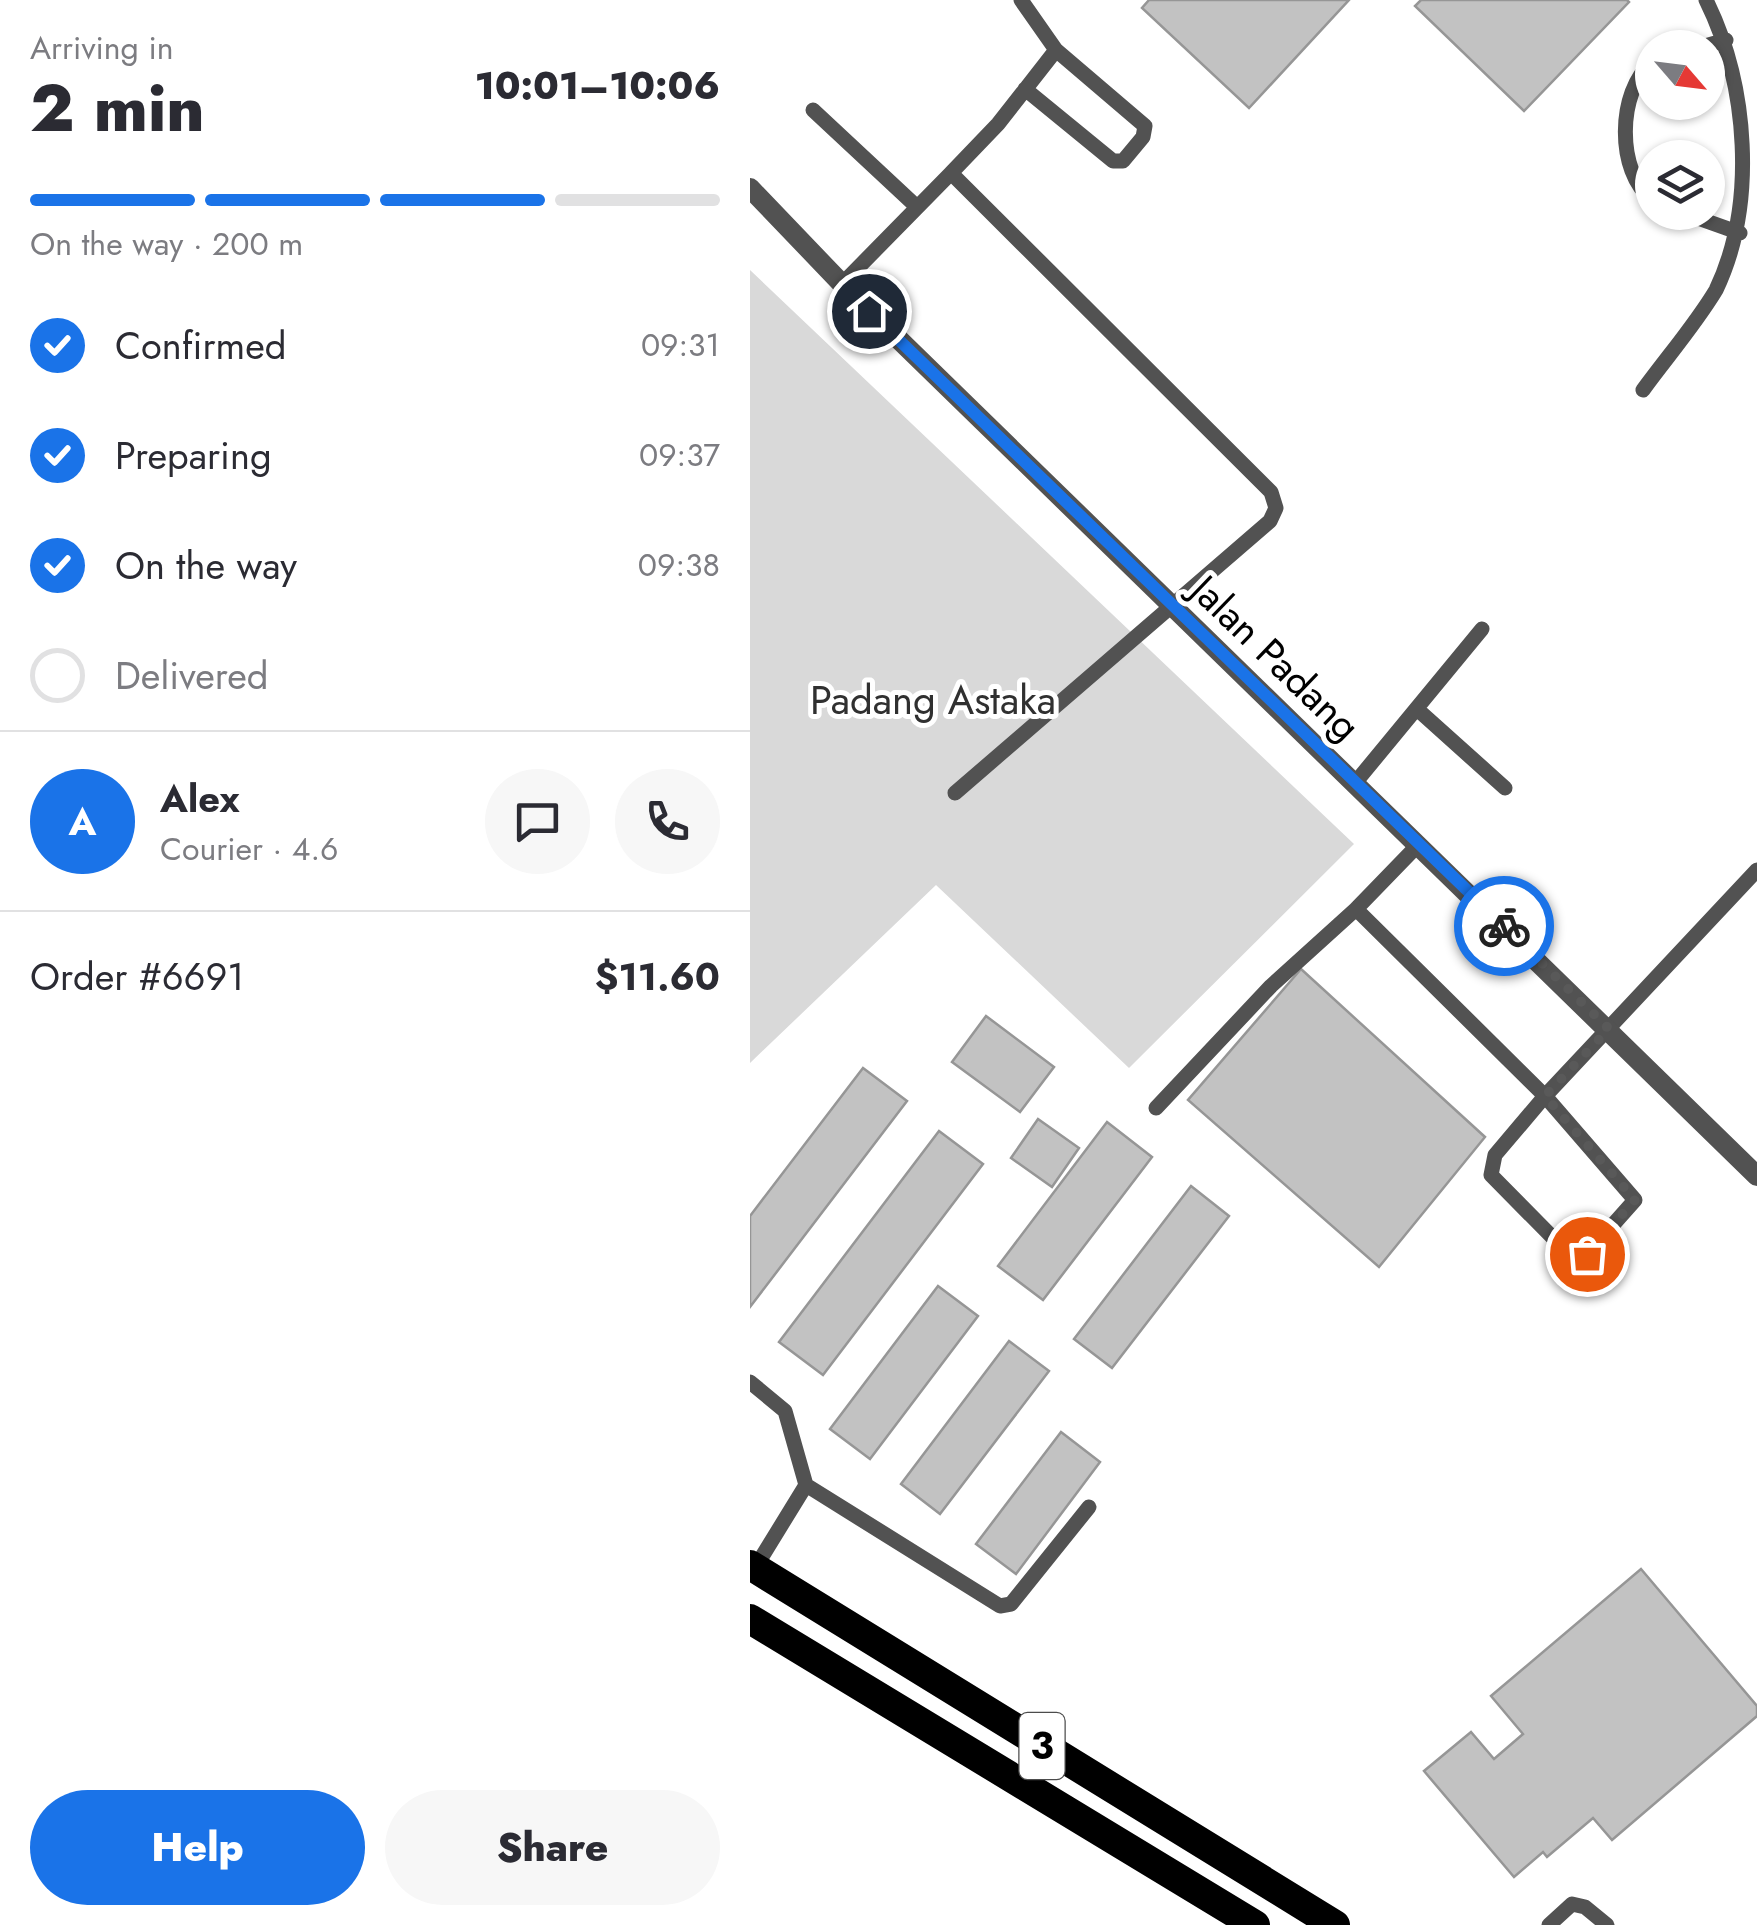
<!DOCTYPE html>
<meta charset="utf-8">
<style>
body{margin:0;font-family:Jost,sans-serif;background:#f7f7f7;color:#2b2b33;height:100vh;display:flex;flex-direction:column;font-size:38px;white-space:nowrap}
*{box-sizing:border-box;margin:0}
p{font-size:32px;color:#7c7c81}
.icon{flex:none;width:55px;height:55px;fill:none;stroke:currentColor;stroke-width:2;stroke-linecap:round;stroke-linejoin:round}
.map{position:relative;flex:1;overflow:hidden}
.side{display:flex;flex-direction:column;background:#fff;width:750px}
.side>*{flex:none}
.needle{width:65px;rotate:118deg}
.tools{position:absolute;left:885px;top:30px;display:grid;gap:20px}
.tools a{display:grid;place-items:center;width:90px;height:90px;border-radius:50%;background:#fff;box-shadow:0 2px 8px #0004;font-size:50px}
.pin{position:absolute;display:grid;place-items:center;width:85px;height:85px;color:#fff;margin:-42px;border:5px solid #fff;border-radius:50%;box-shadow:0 2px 10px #0007}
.courier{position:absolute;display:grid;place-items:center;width:100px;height:100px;margin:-50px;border:8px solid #1a73e8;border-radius:50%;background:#fff;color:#222;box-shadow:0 2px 12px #0007}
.summary em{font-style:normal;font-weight:800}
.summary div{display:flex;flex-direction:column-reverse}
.summary{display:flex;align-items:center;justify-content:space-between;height:170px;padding:0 30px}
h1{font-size:65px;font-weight:800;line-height:75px}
.bar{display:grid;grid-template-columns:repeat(4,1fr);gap:15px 10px;align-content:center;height:120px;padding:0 30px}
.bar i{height:12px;border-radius:8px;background:#e1e1e2}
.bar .selected{background:#1a73e8}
.bar p{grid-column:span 4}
.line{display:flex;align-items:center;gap:25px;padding:0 30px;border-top:2px solid #e1e1e2}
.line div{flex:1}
.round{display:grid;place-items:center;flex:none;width:105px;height:105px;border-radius:52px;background:#f7f7f7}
ol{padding:0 30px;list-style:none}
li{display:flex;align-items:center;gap:30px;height:110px}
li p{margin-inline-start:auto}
li .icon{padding:10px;border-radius:50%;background:#1a73e8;color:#fff;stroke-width:4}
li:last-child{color:#7c7c81}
li i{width:55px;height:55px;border:5px solid #e1e1e2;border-radius:50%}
.cta{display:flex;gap:20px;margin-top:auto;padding:20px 30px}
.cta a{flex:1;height:115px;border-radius:60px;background:#1a73e8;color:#fff;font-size:40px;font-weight:800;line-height:115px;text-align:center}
.cta a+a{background:#f7f7f7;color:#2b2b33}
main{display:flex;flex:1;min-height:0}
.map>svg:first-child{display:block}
.green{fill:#d9d9d9}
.building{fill:#c2c2c2;stroke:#969696;stroke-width:2.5}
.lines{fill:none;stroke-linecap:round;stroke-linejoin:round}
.lane{stroke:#525252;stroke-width:15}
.street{stroke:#525252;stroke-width:20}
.highway{stroke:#000;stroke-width:30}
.done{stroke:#595959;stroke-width:10;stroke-dasharray:0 18}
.route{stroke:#1a73e8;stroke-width:12}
.labels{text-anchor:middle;stroke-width:10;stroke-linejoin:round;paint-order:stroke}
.shield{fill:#fff;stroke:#4c4c4c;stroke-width:2.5}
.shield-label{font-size:38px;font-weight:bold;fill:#000}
.street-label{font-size:40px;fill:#000;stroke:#fff}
.park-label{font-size:40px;fill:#303030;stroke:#fff}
</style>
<main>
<section class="side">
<div class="summary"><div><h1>2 min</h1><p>Arriving in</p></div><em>10:01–10:06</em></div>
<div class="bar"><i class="selected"></i><i class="selected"></i><i class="selected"></i><i></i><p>On the way · 200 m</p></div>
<ol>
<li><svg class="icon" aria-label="check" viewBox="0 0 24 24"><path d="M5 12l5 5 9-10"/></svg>Confirmed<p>09:31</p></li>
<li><svg class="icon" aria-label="check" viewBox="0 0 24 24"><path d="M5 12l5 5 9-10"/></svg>Preparing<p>09:37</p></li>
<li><svg class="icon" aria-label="check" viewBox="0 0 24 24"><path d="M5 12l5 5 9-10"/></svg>On the way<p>09:38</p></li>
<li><i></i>Delivered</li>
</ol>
<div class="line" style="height:180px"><b class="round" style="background:#1a73e8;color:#fff">A</b><div><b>Alex</b><p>Courier · 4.6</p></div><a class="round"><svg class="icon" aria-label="chat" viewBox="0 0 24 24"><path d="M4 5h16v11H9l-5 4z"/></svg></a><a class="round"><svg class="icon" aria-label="phone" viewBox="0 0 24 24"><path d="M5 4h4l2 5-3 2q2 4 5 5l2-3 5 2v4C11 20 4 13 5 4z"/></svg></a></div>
<div class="line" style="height:130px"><div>Order #6691</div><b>$11.60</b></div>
<div class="cta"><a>Help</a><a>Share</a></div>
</section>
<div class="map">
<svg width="1007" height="1925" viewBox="0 0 1007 1925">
<rect width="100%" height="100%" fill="#fff"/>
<path class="green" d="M0,270L604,844L379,1068L186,885L0,1063Z"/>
<path class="building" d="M399,0H599L499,108L392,8Z
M671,0H877L879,2L774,111L665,6Z
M551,969L735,1137L629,1267L438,1100Z
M236,1016L304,1067L270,1112L202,1062Z
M113,1068L157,1101L0,1307V1216Z
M288,1119L329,1148L302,1187L261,1158Z
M357,1122L402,1157L293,1300L248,1266Z
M189,1131L233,1164L73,1375L29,1342Z
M441,1186L479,1216L362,1368L324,1339Z
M188,1286L228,1316L120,1459L80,1429Z
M259,1341L299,1371L190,1514L151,1484Z
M311,1432L350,1462L266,1574L226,1544Z
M891,1569L1007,1706V1716L862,1840L843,1818L797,1857L793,1852L764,1877L674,1771L721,1732L744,1759L773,1734L741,1696Z"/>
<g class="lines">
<path class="lane" d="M948,48L976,40
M902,63C867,90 866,173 902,199
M275,89L363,161H373L393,137L395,126L306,50
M63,110L167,207
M201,173L248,124L306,50L271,0
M931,212L990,233
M92,284L201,173L521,492L526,508L520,521L205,793
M893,390C917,357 945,325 966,290C1007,204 998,85 956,0
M667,709L755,788
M605,783L732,629
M669,844L606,909L795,1096L1007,870
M795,1096L885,1200L837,1254L816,1251L741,1175L745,1155Z
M406,1108L521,986L606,909
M0,1382L35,1411L56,1485L250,1606L261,1604L339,1507
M5,1568L56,1485
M799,1925L822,1904L835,1907L857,1925"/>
<path class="street" d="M0,188L92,284L1007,1176"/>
<path class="highway" d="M0,1565L585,1925
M0,1619L505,1925"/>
</g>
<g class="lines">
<path class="done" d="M754,926L859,1029L795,1096L885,1200L837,1254"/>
<path class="route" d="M119,311L754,926"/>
</g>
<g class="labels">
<rect class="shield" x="269.5" y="1713" width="45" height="66" rx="8"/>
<g class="shield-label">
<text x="292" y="1759">3</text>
</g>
<g class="street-label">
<text transform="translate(526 658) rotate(44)" y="14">Jalan Padang</text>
</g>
<g class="park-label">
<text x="183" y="714">Padang Astaka</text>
</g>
</g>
</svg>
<div class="tools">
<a><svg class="needle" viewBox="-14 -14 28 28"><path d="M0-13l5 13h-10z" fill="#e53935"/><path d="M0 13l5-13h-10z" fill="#7c7c81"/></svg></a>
<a><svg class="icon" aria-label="layers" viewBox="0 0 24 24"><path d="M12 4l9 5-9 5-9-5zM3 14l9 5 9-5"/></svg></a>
</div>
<div class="pin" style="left:837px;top:1254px;background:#ea580c"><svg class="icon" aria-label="bag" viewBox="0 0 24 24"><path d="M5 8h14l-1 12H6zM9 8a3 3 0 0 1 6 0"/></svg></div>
<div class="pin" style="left:119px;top:311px;background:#1f2937"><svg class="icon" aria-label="home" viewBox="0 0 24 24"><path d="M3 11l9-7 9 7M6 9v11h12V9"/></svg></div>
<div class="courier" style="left:754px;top:926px"><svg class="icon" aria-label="bike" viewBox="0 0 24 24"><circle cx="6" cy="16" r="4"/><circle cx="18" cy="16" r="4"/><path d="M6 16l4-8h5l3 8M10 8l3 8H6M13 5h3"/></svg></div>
</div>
</main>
